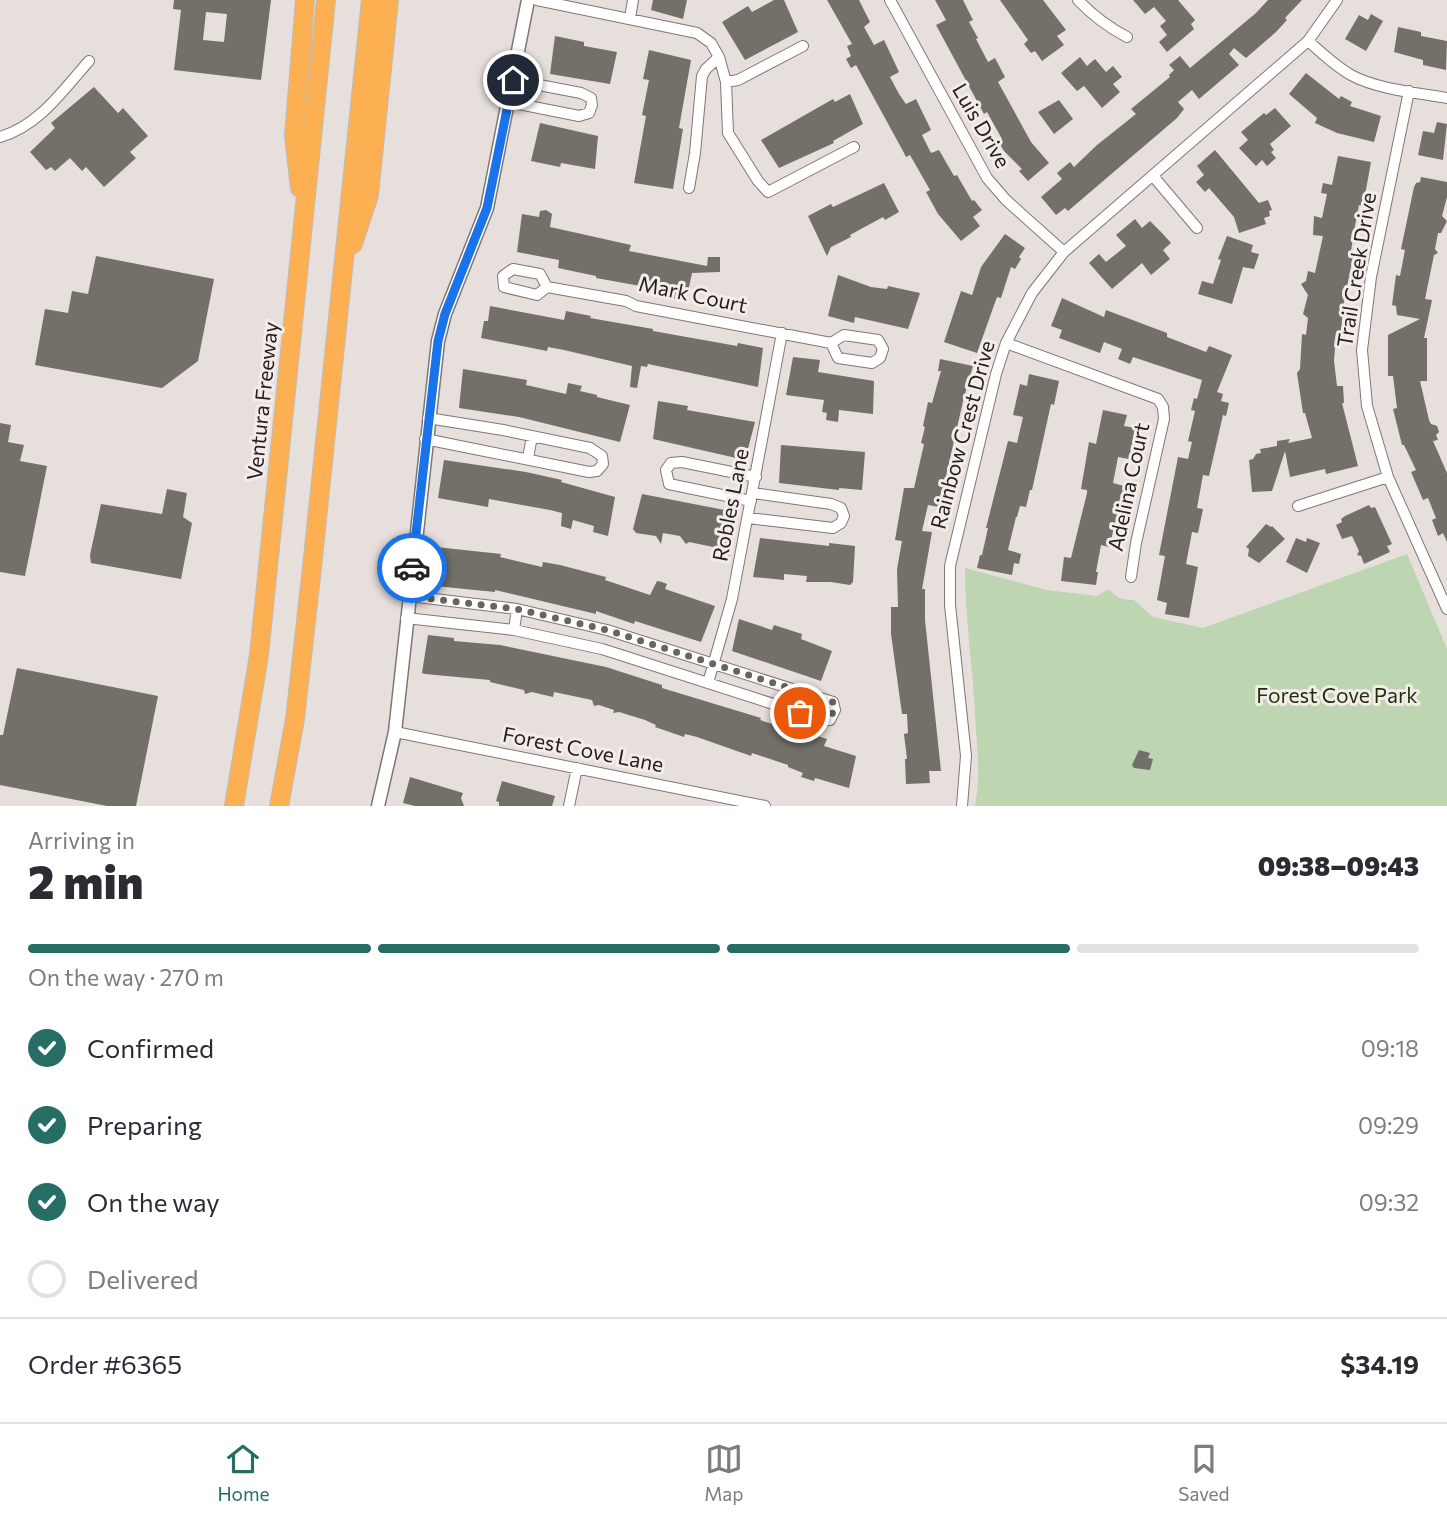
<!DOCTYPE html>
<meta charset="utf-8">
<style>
body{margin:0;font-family:Commissioner,sans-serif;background:#f7f7f7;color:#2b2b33;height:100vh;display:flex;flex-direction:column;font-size:26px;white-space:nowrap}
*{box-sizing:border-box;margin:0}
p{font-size:23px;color:#7c7c81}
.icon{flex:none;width:38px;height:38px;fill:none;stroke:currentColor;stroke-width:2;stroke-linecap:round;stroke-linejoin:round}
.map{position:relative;height:806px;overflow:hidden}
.sheet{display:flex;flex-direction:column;background:#fff;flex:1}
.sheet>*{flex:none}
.pin{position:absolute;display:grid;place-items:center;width:60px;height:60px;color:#fff;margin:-30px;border:4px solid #fff;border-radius:50%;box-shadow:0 2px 7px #0007}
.courier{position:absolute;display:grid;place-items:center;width:70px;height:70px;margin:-35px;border:5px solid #1a73e8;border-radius:50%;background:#fff;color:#222;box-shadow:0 2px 9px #0007}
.summary em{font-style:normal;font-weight:800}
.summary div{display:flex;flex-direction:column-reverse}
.summary{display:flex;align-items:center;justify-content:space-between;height:119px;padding:0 28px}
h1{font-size:46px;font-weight:800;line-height:52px}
.bar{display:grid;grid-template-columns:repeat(4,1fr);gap:10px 7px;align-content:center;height:84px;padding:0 28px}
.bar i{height:9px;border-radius:5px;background:#e1e1e2}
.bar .selected{background:#266e65}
.bar p{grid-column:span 4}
.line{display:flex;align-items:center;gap:18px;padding:0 28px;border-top:2px solid #e1e1e2}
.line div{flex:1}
ol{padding:0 28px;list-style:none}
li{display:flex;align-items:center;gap:21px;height:77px}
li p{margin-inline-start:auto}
li .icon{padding:7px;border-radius:50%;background:#266e65;color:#fff;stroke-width:4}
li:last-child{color:#7c7c81}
li i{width:38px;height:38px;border:4px solid #e1e1e2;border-radius:50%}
.menu{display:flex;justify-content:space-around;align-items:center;height:98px;border-top:2px solid #e1e1e2;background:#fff;font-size:19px;color:#7c7c81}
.menu a{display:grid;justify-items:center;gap:4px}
.menu .selected{color:#266e65}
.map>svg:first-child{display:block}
.green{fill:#bdd5b0}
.building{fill:#736f69;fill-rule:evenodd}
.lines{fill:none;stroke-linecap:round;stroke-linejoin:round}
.minor-casing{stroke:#7f7774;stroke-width:12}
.tertiary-casing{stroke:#7f7774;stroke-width:15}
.motorway-casing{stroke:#bdbcbc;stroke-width:20}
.minor{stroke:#fff;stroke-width:10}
.tertiary{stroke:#fff;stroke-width:12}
.motorway{stroke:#fcb051;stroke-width:18}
.done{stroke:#686461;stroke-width:7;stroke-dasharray:0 12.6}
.route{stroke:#1a73e8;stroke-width:9}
.labels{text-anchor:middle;stroke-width:6;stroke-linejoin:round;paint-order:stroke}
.street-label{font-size:21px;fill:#242120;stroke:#f4ece8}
.park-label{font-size:21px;fill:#1c310b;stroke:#f4ece8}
</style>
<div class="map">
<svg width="1447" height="806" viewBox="0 0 1447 806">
<rect width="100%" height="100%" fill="#e7dfdb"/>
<path class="green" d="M1407,554L1447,649V806H975C980,781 978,756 976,730C974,676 965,622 965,568L1047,590L1097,596L1109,589C1117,598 1122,600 1134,600L1153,617L1203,628Z"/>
<path class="building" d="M174,0H271L261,80L174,70L181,10L173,9ZM206,12L227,14L224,42L203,40Z
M653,0H687L683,19L651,10Z
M774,0H784L798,32L745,60L722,22L748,6L752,12Z
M827,0H859L870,22L864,27L874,45L884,40L899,72L890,77L899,94L906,104L916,99L931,130L922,135L931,153L939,150L954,176L957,175L972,201L974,200L982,210L973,217L980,226L961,241L938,214L926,192L930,190L910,155L906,157L904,153L856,65L851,68L846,59L851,56L847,46L852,44Z
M935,0H963L973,20L969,22L978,38L976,39L988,62L995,58L1005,77L998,82L1031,142L1049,163L1028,181L1019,171L1022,169L1004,151L998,141L1002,139L987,112L984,114L936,25L946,20Z
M1000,0H1043L1066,30L1057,36L1064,45L1042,61L1035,51L1031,53L1024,44L1028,40Z
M1133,0H1178L1195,20L1191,24L1194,29L1167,52L1159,42L1167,35L1160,26L1166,21L1154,7L1145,14Z
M1268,0H1302L1285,18L1287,20L1276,32L1246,58L1234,48L1229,54L1239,65L1199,99L1192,90L1178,102L1184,109L1177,118L1068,211L1065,208L1056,215L1041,197L1062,179L1057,173L1070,162L1074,167L1097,145L1136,114L1131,109L1170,77L1169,75L1174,70L1169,65L1180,56L1190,68L1256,13Z
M1371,14L1383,21L1366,51L1345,39L1359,15L1368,20Z
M1398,27L1421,32V36L1447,41L1446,70L1423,65V60L1394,52Z
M555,36L584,42V46L617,52L610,84L550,74Z
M649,50L691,60L679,128L683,129L673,189L634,183L646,116L642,115L649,80L643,79Z
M1080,57L1087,66L1095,59L1106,72L1113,66L1122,77L1113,84L1120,92L1102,108L1084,86L1077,91L1061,73Z
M1306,73L1339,99L1341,96L1352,102L1350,106L1381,116L1374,142L1337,133L1315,123L1317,118L1289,94Z
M94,87L118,113L123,108L148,136L130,152L136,158L104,187L86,167L82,171L70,158L55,171L51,167L46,170L30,152L55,128L51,123Z
M850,94L863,124L833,141L834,143L779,168L761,140L833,99L835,102Z
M1059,100L1073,119L1054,134L1038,112Z
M1275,108L1291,126L1270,144L1274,150L1271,152L1276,158L1267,166L1262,160L1256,166L1239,148L1248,140L1241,132L1264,113L1266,115Z
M1437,122L1447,124L1443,160L1418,155L1423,131L1434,133Z
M540,123L598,136L595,169L561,163L560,167L531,161Z
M1215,150L1259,203L1268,200L1272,210L1269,211L1270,216L1264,218L1266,224L1239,233L1234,217L1209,188L1205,192L1196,182L1204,175L1197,166Z
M1338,156L1371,162L1363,206L1359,205L1355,226L1350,257H1353L1343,307L1340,347H1335L1334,361L1337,386H1343L1344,403H1342L1358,466L1326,474L1325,469L1290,477L1285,451L1272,491L1252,492L1249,460L1253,459L1256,454L1261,453L1260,449L1277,446V441L1290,439L1288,443L1312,438L1305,413H1303L1297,373L1300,369L1302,334L1306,335L1308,318L1303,314L1308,295L1301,284L1306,281L1308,271L1315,273L1323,236L1313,235L1314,216L1322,218L1327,194L1321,193L1323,183L1332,185Z
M1421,177L1447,182V197L1442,216L1447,221L1441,233H1438L1435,249L1438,253L1434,255L1425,299L1432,300L1424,338H1427V381H1420L1429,420L1431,424L1437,426L1439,432L1436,435L1438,440L1433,441L1447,473V542L1443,533L1438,536L1432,520L1436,518L1428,498L1423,500L1411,472L1416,470L1404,445H1402L1393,409L1397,408L1393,376H1388V335L1420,319L1397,315L1396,306L1392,305L1396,275L1400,276L1405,250L1401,249L1414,187L1416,183L1420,182Z
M884,183L899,212L885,220L883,217L850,235L851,237L831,247L827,256L808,216L831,204L833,207Z
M546,210L552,214L550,227L631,245L629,251L707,266L708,257H720V272L692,273L686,301L672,298L674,292L596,278V276L558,268L559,260L517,252L522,214L539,217L540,211Z
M1135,219L1142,228L1150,221L1162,233L1171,243L1163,250L1170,259L1151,275L1142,263L1112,289L1089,263L1099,254L1106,262L1126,246L1116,235Z
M1005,234L1025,248L1019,257L1021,259L1015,269L1011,267L1001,298L997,297L977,353L944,342L961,291L972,295L981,267Z
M1227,236L1253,245L1251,252L1259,254L1254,269L1243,267L1232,304L1198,294L1202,281L1213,284L1221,260L1218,259Z
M96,256L214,279L198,361L162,388L35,365L45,309L68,313L72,291L88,294Z
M838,275L871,287L887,289L888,286L920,293L908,329L855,317L854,323L828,316Z
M1062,298L1104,317L1106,310L1167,333V337L1206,352L1209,346L1232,355L1217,392L1223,394L1221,401L1229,403L1226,416L1223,415L1209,476L1203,475L1197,508L1203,509L1198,533L1192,532L1186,564L1198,567L1189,618L1165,614L1167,603L1157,600L1165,556L1159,555L1178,457L1188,459L1192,442L1188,441L1195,411L1191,410L1194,398L1197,399L1202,380L1133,357L1130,364L1118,359L1122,349L1104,342L1100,353L1059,338L1062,330L1051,326Z
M490,306L564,320L566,311L591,316L590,318L653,329V331L737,346L738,343L763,348L758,387L648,364L647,367L641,366L637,388L630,387L632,366L564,350L548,347L547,351L481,338L484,321H488Z
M793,357L820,360L818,372L874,381L873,414L839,410L838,422L826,420L827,413L822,412L824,400L786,395Z
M940,359L973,366L964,397L939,507L928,505L922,531L932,532L922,589H925V620L941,771H929L930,783L906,784L905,759H907L904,734L908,733L907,714H902L891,634V607H898L897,569L902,541L895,540L904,488H914L924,444L921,443L925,427L923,426L928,402L932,403L941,371H938Z
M463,369L527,380L526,385L566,394L568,383L582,386L580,391L597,395V397L630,405L620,442L519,417L459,408Z
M1029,374L1059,381L1054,405L1051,404L1032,490H1030L1026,507L1020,506L1017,517H1016L1008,550L1021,554L1019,564L1014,563L1012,575L977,568L980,555H982L988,528H986L1008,441L1017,443L1023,417L1013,415L1020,384L1027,386Z
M658,401L688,406L687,410L755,422L745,460L653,439Z
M1103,410L1127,415L1124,426L1135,428L1129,459L1118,457L1113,483L1124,486L1117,517L1109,547L1101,545L1096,572H1098L1096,585L1061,581L1064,557L1071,558L1087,493V490L1081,489L1089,442L1096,444Z
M0,423L11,425L8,442L24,445L20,461L47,466L25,576L0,572Z
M781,445L865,452L862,490L839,488V490L779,483Z
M444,460L526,472L562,480L561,482L615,497L608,536L593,532L594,526L573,520L571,529L561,526L562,513L550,510L489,499L488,507L438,498Z
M167,489L187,493L183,517L192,523L181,579L91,563L90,555L101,504L162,514Z
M642,494L735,512L729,557L723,549L689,542L686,544L680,536L663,533L661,544L656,536L636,533L633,529Z
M1369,505L1371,508L1375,507L1392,544L1387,546L1390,552L1364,564L1361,556L1357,555L1359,551L1352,536L1342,539L1336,525L1342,522L1341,519L1345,516Z
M1266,524L1271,527L1272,526L1285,539L1259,563L1248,556L1249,549L1246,547Z
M760,538L829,546V543L855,546L853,582L850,585L831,582H806L807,576L784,574V580L753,577Z
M1296,538L1306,542L1307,538L1320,543L1307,573L1286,562Z
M436,547L501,554L500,557L542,567L543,562L560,565L606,577L605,580L650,595L657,581L662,582L667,584L665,589L715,606L701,642L635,621L634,624L596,611V614L495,590V592L435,586Z
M739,619L772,630L774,625L802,634L801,639L832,651L821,681L732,651Z
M428,635L454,638V641L500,645L606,667L662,685V688L761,718L760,720L801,733L802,731L827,739L824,746L856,756L849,788L815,778L814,781L801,777L803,773L788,767V765L752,753L751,756L697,737L685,734L684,737L655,727L656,725L645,720L619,712L613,713L614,710L599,705L594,706L592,700L554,692L553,697L532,692L525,694L524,690L490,682V680L425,674L422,673Z
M17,668L158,696L136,806H107L0,785V735H3Z
M1139,750L1150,753L1148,758L1153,759L1150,770L1134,768L1132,765Z
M410,777L463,793L461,798L464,806H415L403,803Z
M502,781L555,796L552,806H499V802L496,801Z"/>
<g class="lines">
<defs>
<path id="minor" d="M537,0L697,33L711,43L719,57L726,82L728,133L758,181L768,192L854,147
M890,0L987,178L1006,200L1064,252
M1078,0C1093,16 1108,27 1127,37
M630,18L633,0
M1308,41C1322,53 1335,66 1351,75C1376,89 1418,93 1447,98
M726,82L738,80L803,46
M1409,91L1371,277L1362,350L1367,406L1388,477L1447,609
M508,102L579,116L589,113L592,105L591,98L581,93L513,80
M0,137C39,126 63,90 89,61
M1153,176L1197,228
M689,188L695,153L702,76L706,69L719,57
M547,287L540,274L513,269L503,276L504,287L537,295L547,287L626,301L636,306L831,343L844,335L878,340L883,349L880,358L872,363L838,358L831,343
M1006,343L1158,399L1163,407L1164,419L1136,543L1131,577
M425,439L589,472L597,471L603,464L602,456L590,448L503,430L428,418
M528,458L532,436
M751,501L669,484L666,470L671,463L682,462L756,477
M1298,506L1388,477
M748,518L833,528L841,523L844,516L841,508L831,504L753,493
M406,618L514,630L602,649L823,720H830L835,710L833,702L607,630L517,609L409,596
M514,630L517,609
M708,683L732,599L782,333
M395,732L765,806
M569,806L577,768
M962,806L966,756L950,605V566L996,374L1006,343L1032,293L1064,252L1308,41L1337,0"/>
<path id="tertiary" d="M378,806L395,732L438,341L445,314L487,208L528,0"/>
<path id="motorway" d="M300,188L294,136L305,0
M353,244L369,195L389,0
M234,806L259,655L326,0
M279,806L295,719L311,577L371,0"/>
</defs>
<use href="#minor" class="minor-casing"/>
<use href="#tertiary" class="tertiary-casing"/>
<use href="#motorway" class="motorway-casing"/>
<use href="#minor" class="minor"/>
<use href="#tertiary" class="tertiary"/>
<use href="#motorway" class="motorway"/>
</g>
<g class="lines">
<path class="done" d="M412,568L409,596L517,609L607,630L833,702L835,706L830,720H824L800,713"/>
<path class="route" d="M412,568L438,341L445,314L487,208L513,80"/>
</g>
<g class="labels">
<g class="street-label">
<text transform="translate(981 126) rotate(60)" y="7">Luis Drive</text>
<text transform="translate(1357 270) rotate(-81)" y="7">Trail Creek Drive</text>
<text transform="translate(693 295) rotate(12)" y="7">Mark Court</text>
<text transform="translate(263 401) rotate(-84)" y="7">Ventura Freeway</text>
<text transform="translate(963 435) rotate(-75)" y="7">Rainbow Crest Drive</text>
<text transform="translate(1129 487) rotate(-78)" y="7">Adelina Court</text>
<text transform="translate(731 505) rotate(-79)" y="7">Robles Lane</text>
<text transform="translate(583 750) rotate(11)" y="7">Forest Cove Lane</text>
</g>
<g class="park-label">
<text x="1337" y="703">Forest Cove Park</text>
</g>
</g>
</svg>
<div class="pin" style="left:800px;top:713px;background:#ea580c"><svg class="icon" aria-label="bag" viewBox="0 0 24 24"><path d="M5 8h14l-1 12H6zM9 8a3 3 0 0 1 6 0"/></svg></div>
<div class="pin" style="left:513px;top:80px;background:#1f2937"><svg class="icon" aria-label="home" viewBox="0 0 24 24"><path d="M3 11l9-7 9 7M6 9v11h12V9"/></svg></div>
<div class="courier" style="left:412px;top:568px"><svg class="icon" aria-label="car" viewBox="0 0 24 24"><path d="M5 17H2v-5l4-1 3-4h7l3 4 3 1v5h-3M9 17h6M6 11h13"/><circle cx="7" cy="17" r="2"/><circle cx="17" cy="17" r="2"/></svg></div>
</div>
<section class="sheet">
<div class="summary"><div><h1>2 min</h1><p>Arriving in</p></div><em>09:38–09:43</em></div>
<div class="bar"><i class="selected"></i><i class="selected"></i><i class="selected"></i><i></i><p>On the way · 270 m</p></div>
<ol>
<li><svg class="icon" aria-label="check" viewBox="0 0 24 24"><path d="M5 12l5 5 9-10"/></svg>Confirmed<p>09:18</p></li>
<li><svg class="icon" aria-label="check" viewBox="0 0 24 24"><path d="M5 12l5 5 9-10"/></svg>Preparing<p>09:29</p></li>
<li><svg class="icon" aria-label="check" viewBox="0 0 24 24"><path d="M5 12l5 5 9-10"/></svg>On the way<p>09:32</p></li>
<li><i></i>Delivered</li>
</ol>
<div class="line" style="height:91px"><div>Order #6365</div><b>$34.19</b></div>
</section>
<nav class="menu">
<a class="selected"><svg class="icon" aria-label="home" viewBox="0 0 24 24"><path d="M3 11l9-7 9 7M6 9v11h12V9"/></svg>Home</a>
<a><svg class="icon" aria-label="map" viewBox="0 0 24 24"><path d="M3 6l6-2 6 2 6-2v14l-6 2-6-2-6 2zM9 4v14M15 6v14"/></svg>Map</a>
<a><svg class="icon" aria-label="saved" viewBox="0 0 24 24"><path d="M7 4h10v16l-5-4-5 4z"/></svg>Saved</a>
</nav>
